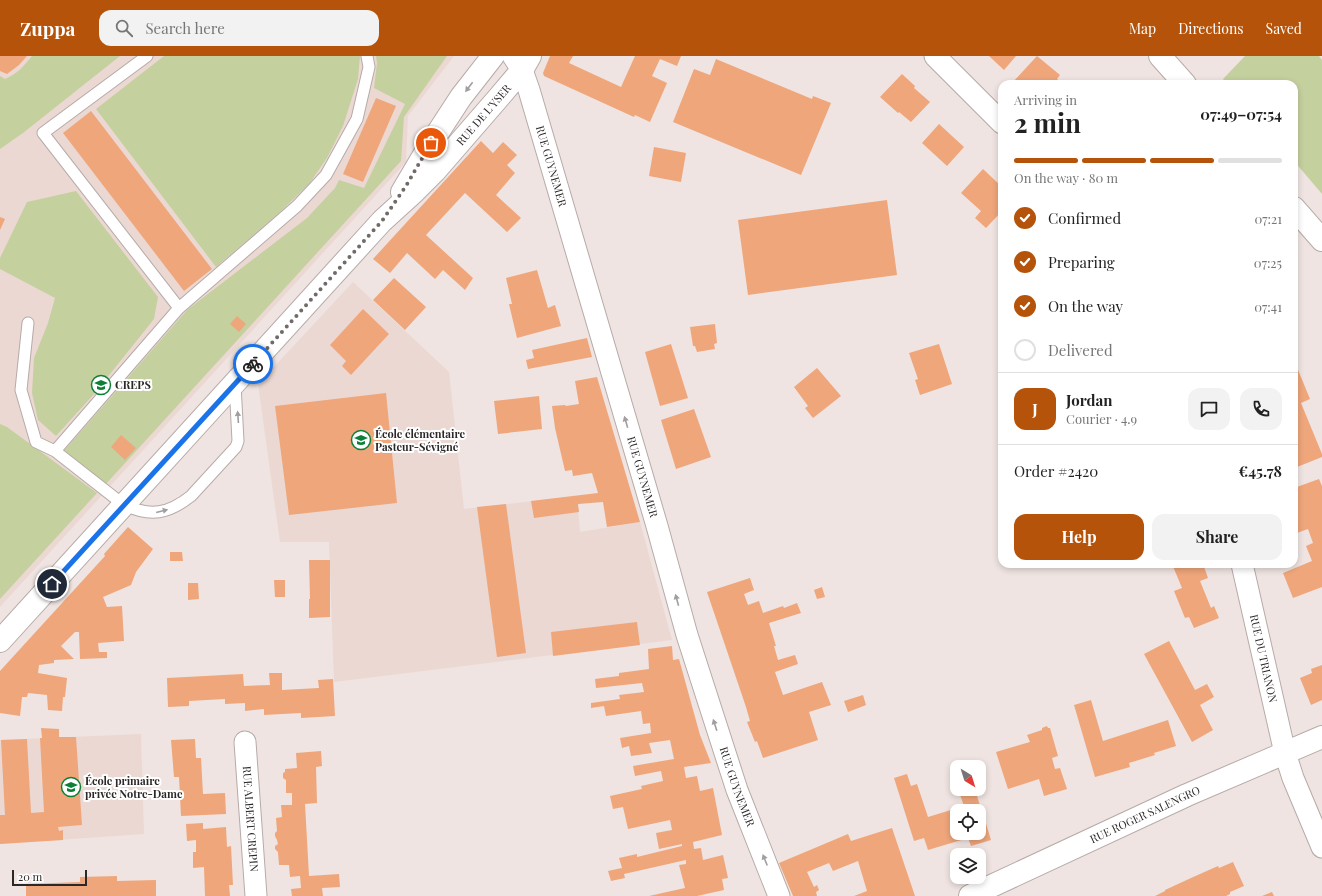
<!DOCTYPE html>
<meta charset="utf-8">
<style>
body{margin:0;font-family:"Playfair Display",serif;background:#f2f2f2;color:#222;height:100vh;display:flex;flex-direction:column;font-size:15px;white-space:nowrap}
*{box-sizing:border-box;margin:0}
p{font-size:13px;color:#767676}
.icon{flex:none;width:22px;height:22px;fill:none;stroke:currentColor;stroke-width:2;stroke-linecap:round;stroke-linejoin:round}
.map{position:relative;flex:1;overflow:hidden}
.sheet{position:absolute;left:998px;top:24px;width:300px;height:488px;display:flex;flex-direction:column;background:#fff;border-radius:12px;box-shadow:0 2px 6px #0003}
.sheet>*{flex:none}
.needle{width:26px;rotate:142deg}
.buttons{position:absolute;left:950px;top:704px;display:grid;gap:8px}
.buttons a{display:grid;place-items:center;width:36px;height:36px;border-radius:8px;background:#fff;box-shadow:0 2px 6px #0003;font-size:20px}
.scale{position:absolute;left:12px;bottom:10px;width:75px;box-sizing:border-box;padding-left:4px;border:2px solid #2c2827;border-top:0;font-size:11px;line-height:14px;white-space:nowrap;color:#2c2827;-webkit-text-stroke:3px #fff;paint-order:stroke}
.pin{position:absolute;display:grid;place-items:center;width:34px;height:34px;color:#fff;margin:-17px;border:2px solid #fff;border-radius:50%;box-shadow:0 1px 4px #0007}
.courier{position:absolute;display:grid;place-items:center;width:40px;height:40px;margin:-20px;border:3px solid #1a73e8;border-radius:50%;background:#fff;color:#222;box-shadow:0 1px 5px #0007}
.summary em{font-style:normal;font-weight:700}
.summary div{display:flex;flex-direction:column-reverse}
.summary{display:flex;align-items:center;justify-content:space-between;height:68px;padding:0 16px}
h1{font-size:26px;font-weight:700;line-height:30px}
.bar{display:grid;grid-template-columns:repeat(4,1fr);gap:6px 4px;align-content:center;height:48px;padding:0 16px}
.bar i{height:5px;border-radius:3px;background:#e0e0e0}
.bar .current{background:#b45309}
.bar p{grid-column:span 4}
.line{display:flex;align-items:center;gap:10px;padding:0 16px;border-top:1px solid #e0e0e0}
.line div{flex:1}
.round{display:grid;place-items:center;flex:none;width:42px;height:42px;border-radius:12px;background:#f2f2f2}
ol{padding:0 16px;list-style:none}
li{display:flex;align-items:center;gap:12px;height:44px}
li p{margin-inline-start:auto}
li .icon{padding:4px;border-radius:50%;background:#b45309;color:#fff;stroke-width:4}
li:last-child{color:#767676}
li i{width:22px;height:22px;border:2px solid #e0e0e0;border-radius:50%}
.primary-button{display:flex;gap:8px;margin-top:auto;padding:8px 16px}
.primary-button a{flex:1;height:46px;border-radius:12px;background:#b45309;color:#fff;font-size:16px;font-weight:700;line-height:46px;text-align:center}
.primary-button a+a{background:#f2f2f2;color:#222}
header{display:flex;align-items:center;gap:24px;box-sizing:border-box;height:56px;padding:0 20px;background:#b45309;color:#fff}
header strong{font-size:19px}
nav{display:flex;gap:22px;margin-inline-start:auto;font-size:14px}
.search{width:280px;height:36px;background:#f2f2f2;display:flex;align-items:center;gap:10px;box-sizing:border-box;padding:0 14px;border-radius:12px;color:#767676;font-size:15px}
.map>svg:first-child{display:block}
.built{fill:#ebd8d2}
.green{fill:#c5d09f}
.building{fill:#efa67b}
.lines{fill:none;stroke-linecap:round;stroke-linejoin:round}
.service-casing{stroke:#b6aba8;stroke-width:13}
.minor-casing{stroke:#b6aba8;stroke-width:23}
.tertiary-casing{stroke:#b6aba8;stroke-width:24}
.secondary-casing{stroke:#b6aba8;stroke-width:24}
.service{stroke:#fff;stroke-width:11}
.minor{stroke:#fff;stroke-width:21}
.tertiary{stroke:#fff;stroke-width:22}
.secondary{stroke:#fff;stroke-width:22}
.oneway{fill:#a09e9e}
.done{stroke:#706a68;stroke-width:4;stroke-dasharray:0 7.2}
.route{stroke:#1a73e8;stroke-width:5}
.labels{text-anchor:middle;stroke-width:4;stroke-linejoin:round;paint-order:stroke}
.street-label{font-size:11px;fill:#2c2827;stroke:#fff}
.poi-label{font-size:11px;font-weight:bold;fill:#2c2827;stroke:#fff;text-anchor:start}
</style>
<header>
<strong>Zuppa</strong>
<div class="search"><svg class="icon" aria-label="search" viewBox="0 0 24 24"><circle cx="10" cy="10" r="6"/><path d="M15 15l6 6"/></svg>Search here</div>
<nav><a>Map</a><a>Directions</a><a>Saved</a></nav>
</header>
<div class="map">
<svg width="1322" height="840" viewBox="0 0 1322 840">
<rect width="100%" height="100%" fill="#efe4e1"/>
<path class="built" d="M0,0H454L408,60L406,106L0,551Z
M353,226L449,316L464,453L577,440L580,476L640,466L672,584L334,626L329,486H280L258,328Z
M141,678L144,778L0,788V684Z"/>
<path class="green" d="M32,0H120L23,77L0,93V20L5,23C17,18 24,10 32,0Z
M164,0H360L358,23L343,70L327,102L309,128L280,156L216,211L96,53Z
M376,0H447L404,61L401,105L105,429L63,396L187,254L307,162L335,132L339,124L364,132L405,48L374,32L377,7Z
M1245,0H1319L1322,4V138L1294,105V28H1227L1223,23Z
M76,135L158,241L154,263L94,338L56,380L38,364L32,337L34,302L48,267L55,242L0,213V202L27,146Z
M0,368L7,371L97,437L0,543Z"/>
<path class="building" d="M0,0H27L19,9L7,18L0,15Z
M550,0H573L569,7L621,31L635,0H681L677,10L660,3L652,20L667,27L650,66L635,59L634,61L544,20L543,17Z
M989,0H1016L1004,14Z
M1037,0L1060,19L1057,23L1063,28H1015L1013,26Z
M716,3L812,43L813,40L831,47L801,119L673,66L694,13L710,19Z
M902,18L915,30L914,32L930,46L911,66L899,56L898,57L880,41Z
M376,42L396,50L363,126L343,118Z
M91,55L212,213L184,235L63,77Z
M939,68L964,91L947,110L922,87Z
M481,85L493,97L503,86L517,99L507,109L515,117L496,139L521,162L507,176L465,137L426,179L473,222L465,234L443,214L435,223L407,197L390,217L373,203Z
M654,91L686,97L681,126L649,120Z
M983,113L1001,130L1002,129V155L986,172L975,162L981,155L961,137Z
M887,144L897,219L748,239L738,164Z
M0,161L5,163L0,174Z
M537,214L548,252L555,249L561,270L517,282L509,248H512L506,222Z
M394,222L426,251L405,274L373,244Z
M363,253L389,278L351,319L342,310L346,305L330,289Z
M237,260L246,268L239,276L230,268Z
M715,268L717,287L714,288L715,293L697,296L695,290H693L690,271Z
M587,282L592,301L528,313L526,304L534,302L532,294Z
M671,288L688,342L660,350L645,296Z
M939,288L952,328L920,339L915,324L918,323L909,297Z
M1294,304L1310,343L1301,347L1322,398V401L1297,411L1294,404Z
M817,312L841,340L813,362L805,352L808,350L794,331Z
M597,321L640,466L607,471L603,446L578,448L579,456L534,462L531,445L598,437L592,417L573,420L572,414L565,415L555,372L552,350L565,349L566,350L579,348L575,325Z
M386,337L397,447L289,459L275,350Z
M539,340L542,373L498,378L494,345Z
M694,353L711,401L676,413L661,364Z
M121,379L136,392L125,404L111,391Z
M1319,423L1322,430V531L1293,542L1283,517L1312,505L1306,490L1313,487L1308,473L1294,478V450L1298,448L1294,438V432Z
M506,448L526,597L497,601L477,451Z
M128,471L153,493L136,516L131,529L103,541L107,551L122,550L124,585L98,587L99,596H107V602L80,603L79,576H75L61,590L74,603L54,604V607L39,609L38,617L67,622L65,641H63L62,655L48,654L47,639L28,637L27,641H22L20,660L0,657V615L105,500L104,498Z
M170,496H182L183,505H170Z
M309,504H330V561L309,562V543H310Z
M1172,508H1203L1208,522L1200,525L1211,552L1214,550L1219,562L1194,572L1189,561L1185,562L1174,535L1182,532Z
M750,522L754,534L744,538L748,549L759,545L763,557L783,550L784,552L797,547L801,557L769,567L776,590H774L778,604L795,599L798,608L775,616L783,639L822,626L831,649L809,656L818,684L763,702L757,685L755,686L747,666L750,665L746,651L707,536Z
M274,524H285V541H275Z
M188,527H198L199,543L188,544Z
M822,531L825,541L817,543L814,534Z
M637,566L640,589L553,600L551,576Z
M1169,585L1195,634L1207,628L1214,641L1200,649L1213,674L1192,686L1144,598Z
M672,590L673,604L679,603L700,679L711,707L684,711L686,722L697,720L700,735L713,732L722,779L693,786L694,793L701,792L703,804L723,799L728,822L722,823L724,834L697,840H649L685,832L679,809L686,808V804L624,818L625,822L611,825L608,815L622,812L619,802L637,798V801L682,790V788L659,793L656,777L672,774L670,764L628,773L623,751L613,753L610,740L642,733L641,730L663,725L661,715L635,720L633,710L674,703L670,684L649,687L652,697L631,700L629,690L622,692L620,682L651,677L650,667L643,668L641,655L606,660L604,650L591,652V647L620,643L619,639L644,636L642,627L596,632L595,623L619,620V617L649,613L648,593Z
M1322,609V644L1311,649L1300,622L1312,617L1311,613Z
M269,617H282V634L319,632L318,624L333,623L335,660L301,662V657L264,659V653L245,655V647L225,648V643L189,645V650L168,651L167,622L243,618L244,630L270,629Z
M863,639L866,649L848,656L844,645Z
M1091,644L1103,685L1168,664L1176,690L1154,697L1155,699L1129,707L1130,711L1095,721L1074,649Z
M1047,670L1048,672H1050L1058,700L1052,702L1055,713L1060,712L1067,733L1044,740L1039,723L1008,733L996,696L1030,686L1027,679L1042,674V672Z
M41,672L59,673V681H76L82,769L58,771L59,775L63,774V784L0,788V759H5L1,684L27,683L31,757L44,756L40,682H42Z
M195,683L196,702H201L203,738L225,737L226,758L181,760L179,721H174L171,684Z
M321,695L322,710L316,711L317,747L305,748L309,820L339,818L340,831L322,832L323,840H292L291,833L301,832L300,820L290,821L289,809H279L278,796L275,793V790L278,788L277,784L275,780V777L277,775L276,762L282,761L281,749H292V737H286V724L283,722V717L285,716V713L297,712L296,697Z
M907,718L911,730L917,728L928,761L964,750L958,733H975L981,753L975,755H957V777H979V763L984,761L991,784L971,790L968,782L928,794L924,782L914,785L894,722Z
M203,767V773L226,771L227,791L231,790L233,829H229L230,840H205L204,811L193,812V796H196V784L187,785L186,768Z
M892,772L915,840H854L867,835L858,805L833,815L829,807L807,816L814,831L817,829L819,834L816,836L817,840H793L779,807L848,778L851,785Z
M1233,806L1244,830L1230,836V838L1226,840H1155L1165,835V834L1191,822L1218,810L1219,812Z
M117,820V825L156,824V840H26V828L80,826V821Z
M1272,836L1274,840H1262Z"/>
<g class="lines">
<defs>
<path id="service" d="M147,0L43,77L179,252
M28,267L21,334L36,386L55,395L124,449C151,461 168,458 191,440L236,391L238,385L235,328
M55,395L179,252L297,150L326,119L357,63L369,11L367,0"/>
<g id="minor">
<path id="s1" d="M513,0L522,14L529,34L657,470L687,579L737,734L779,840"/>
<path d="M935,0L1002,67"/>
<path id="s2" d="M1242,508L1285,697L1293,722L1322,791"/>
<path id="s3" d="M245,686L256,840"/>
</g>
<g id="tertiary">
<path d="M402,136L431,87L461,41L493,0"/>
<path id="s4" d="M0,585L382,165L415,135L435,115L500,40L522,14L530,0"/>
<path id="s5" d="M970,840L1187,739L1322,681"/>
</g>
<path id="secondary" d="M1160,0L1185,28
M1294,152L1322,184"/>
</defs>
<use href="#service" class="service-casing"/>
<use href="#minor" class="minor-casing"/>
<use href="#tertiary" class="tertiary-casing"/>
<use href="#secondary" class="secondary-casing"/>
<use href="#service" class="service"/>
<use href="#minor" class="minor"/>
<use href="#tertiary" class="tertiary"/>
<use href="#secondary" class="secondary"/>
</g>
<defs><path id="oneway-solid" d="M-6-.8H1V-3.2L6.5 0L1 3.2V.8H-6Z"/></defs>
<g class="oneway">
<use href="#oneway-solid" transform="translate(469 31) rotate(127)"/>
<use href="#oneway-solid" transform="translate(238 361) rotate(-94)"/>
<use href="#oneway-solid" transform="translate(626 366) rotate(-106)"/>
<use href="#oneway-solid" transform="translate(162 455) rotate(-14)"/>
<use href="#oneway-solid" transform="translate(677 544) rotate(-105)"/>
<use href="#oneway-solid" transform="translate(715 669) rotate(-108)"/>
<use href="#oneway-solid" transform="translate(765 804) rotate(-112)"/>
</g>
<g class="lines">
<path class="done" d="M253,308L382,165L406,130L431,87"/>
<path class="route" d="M52,528L253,308"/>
</g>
<defs>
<symbol id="university-ring" viewBox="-11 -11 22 22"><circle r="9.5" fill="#fff" stroke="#0d8038" stroke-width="1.5"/><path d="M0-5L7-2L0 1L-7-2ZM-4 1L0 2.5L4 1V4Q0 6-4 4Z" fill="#0d8038"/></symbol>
<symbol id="school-ring" viewBox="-11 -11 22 22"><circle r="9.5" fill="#fff" stroke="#0d8038" stroke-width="1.5"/><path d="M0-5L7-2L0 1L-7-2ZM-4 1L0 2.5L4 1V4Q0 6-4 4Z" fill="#0d8038"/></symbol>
</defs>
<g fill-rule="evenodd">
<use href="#university-ring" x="90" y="318" width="22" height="22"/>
<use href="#school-ring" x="350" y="373" width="22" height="22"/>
<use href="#school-ring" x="60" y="720" width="22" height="22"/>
</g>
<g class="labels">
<g class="street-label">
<text dy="4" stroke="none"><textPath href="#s4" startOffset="715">RUE DE L'YSER</textPath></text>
<text dy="4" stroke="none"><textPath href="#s1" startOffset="117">RUE GUYNEMER</textPath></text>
<text dy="4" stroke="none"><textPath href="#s1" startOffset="441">RUE GUYNEMER</textPath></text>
<text dy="4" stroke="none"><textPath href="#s2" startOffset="97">RUE DU TRIANON</textPath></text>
<text dy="4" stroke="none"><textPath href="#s1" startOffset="765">RUE GUYNEMER</textPath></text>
<text dy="4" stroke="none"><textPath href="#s5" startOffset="193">RUE ROGER SALENGRO</textPath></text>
<text dy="4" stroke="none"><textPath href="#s3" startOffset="77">RUE ALBERT CREPIN</textPath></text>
</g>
<g class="poi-label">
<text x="115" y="333">CREPS</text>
<text x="375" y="382">École élémentaire<tspan x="375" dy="13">Pasteur-Sévigné</tspan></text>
<text x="85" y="729">École primaire<tspan x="85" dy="13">privée Notre-Dame</tspan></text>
</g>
</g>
</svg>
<div class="buttons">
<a><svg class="needle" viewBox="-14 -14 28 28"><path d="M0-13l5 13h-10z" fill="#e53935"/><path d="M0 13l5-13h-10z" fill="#767676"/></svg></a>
<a><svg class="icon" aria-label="locate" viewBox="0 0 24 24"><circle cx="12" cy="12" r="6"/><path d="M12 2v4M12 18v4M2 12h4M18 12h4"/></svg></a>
<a><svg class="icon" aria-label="layers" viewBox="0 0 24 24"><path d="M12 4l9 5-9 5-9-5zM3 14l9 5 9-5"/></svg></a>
</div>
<div class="scale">20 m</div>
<div class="pin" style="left:431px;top:87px;background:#ea580c"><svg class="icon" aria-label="bag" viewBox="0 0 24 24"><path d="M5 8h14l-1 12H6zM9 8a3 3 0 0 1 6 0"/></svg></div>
<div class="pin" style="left:52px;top:528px;background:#1f2937"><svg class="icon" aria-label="home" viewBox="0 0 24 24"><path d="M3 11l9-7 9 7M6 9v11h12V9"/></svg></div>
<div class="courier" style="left:253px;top:308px"><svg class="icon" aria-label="bike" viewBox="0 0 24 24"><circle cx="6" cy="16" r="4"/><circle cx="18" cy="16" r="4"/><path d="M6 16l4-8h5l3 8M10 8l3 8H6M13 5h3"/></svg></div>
<section class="sheet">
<div class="summary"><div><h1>2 min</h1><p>Arriving in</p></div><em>07:49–07:54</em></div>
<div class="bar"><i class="current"></i><i class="current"></i><i class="current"></i><i></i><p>On the way · 80 m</p></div>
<ol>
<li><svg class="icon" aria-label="check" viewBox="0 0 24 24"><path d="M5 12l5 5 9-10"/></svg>Confirmed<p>07:21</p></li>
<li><svg class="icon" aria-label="check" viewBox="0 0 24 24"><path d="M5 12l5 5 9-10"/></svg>Preparing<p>07:25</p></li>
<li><svg class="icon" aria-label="check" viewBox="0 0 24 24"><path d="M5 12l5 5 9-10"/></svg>On the way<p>07:41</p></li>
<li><i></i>Delivered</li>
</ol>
<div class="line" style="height:72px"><b class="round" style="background:#b45309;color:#fff">J</b><div><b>Jordan</b><p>Courier · 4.9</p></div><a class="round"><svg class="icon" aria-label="chat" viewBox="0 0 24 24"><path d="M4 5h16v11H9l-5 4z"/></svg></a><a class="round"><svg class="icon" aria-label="phone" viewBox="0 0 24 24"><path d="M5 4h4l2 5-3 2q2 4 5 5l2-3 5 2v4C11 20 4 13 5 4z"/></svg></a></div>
<div class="line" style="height:52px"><div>Order #2420</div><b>€45.78</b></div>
<div class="primary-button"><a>Help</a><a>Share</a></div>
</section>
</div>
